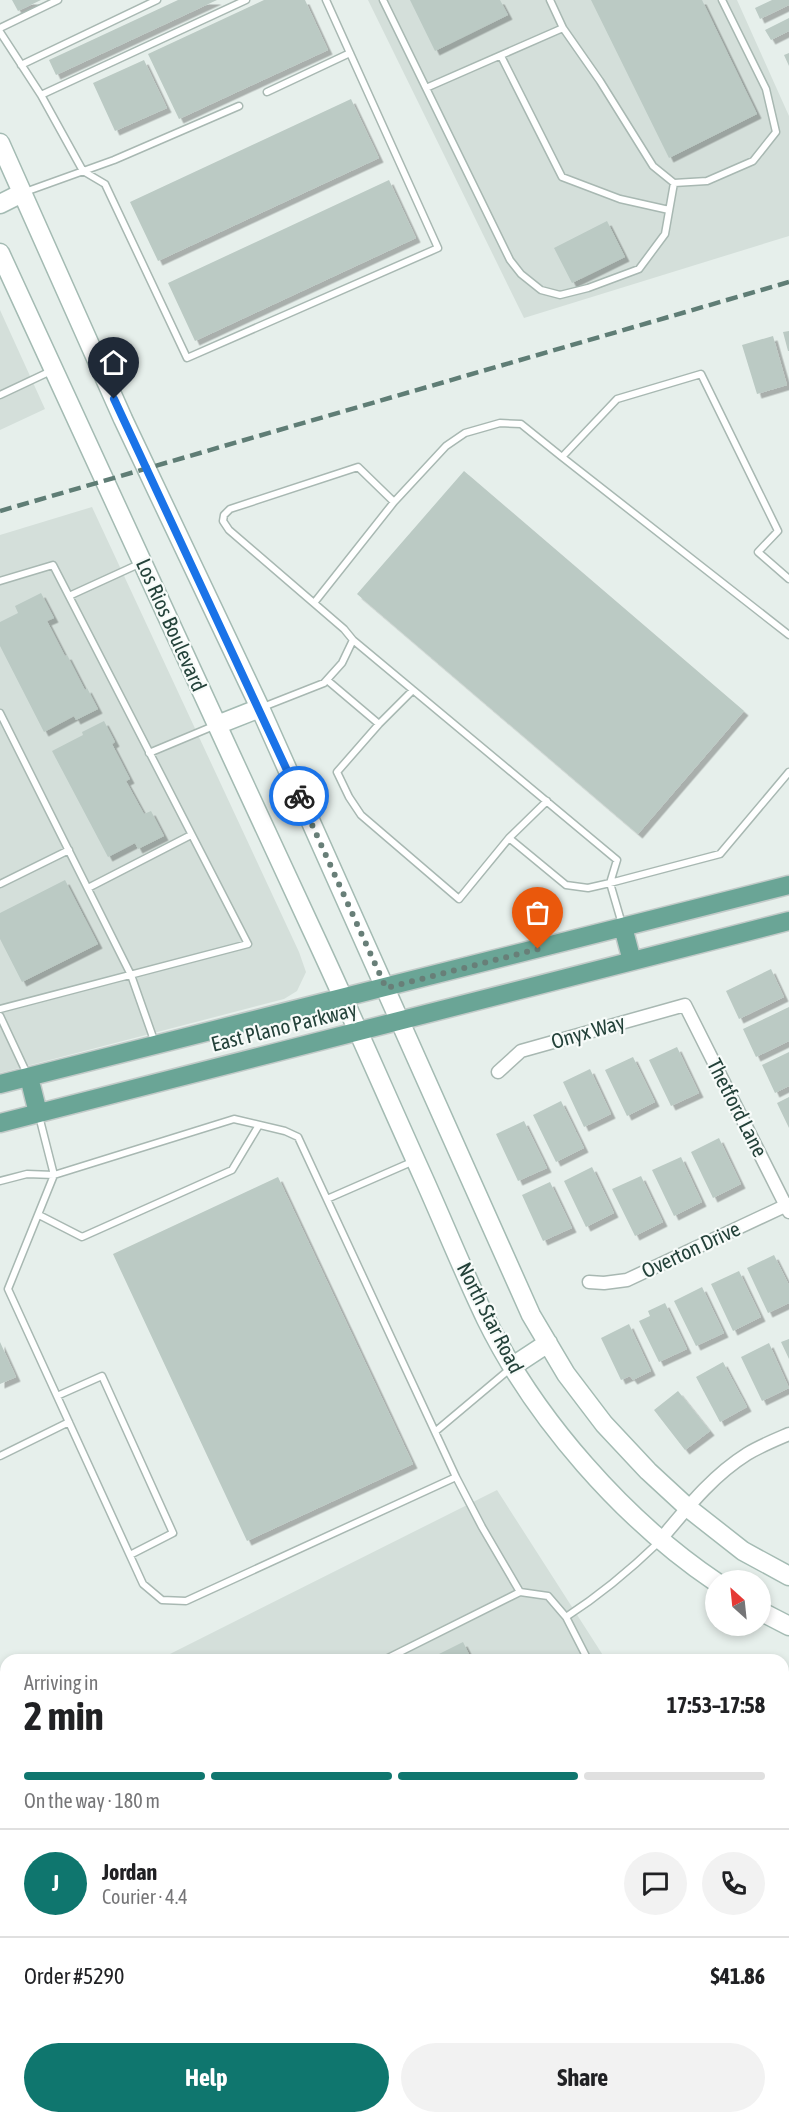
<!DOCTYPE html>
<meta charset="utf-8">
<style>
body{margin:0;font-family:"Asap Condensed",sans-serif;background:#f2f2f2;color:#202124;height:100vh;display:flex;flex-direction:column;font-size:22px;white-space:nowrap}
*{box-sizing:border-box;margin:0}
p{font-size:20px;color:#757577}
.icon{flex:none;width:33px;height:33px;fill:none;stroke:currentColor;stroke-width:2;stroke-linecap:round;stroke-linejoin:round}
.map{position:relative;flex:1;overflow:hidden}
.side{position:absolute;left:0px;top:1654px;width:789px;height:470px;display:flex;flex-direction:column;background:#fff;border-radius:18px 18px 0 0;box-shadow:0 3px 9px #0003}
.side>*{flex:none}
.needle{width:39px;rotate:333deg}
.tools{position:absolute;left:705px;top:1570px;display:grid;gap:12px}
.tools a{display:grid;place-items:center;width:66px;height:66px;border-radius:50%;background:#fff;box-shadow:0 3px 9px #0003;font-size:30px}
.pin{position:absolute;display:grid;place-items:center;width:51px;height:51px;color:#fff;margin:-62px -26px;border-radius:50% 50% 50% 0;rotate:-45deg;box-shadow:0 0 6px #0007}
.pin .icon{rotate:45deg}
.courier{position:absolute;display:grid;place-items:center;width:60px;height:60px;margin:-30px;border:4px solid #1a73e8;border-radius:50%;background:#fff;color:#222;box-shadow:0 2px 8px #0007}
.summary em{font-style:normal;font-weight:700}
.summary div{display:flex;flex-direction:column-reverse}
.summary{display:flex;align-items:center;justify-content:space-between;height:102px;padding:0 24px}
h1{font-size:39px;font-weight:700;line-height:45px}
.bar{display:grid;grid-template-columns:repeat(4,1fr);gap:9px 6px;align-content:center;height:72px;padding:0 24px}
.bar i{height:8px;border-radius:4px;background:#e0e0e0}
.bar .on{background:#0f766e}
.bar p{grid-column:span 4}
.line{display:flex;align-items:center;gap:15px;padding:0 24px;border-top:2px solid #e0e0e0}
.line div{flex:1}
.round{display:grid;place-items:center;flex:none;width:63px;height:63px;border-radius:32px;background:#f2f2f2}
.cta{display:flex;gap:12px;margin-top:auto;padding:12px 24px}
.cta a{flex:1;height:69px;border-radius:36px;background:#0f766e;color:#fff;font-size:24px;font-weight:700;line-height:69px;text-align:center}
.cta a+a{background:#f2f2f2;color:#202124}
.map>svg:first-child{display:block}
.built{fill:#d4dfda}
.building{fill:#bbcac4;filter:url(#shadow)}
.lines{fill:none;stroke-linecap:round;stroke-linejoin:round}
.lane-casing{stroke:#a8b8b2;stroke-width:9}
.street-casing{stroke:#a8b8b2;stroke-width:15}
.secondary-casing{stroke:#a4bbb3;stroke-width:21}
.primary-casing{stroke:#c2cac8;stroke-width:21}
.lane{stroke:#fff;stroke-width:6}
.street{stroke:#fff;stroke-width:12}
.secondary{stroke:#fff;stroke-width:18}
.primary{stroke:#6aa596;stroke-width:18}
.rail{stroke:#5f7d75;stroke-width:4.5;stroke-dasharray:12 6;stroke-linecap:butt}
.done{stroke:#687f78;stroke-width:6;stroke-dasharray:0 10.8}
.route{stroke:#1a73e8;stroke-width:8}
.labels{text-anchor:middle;stroke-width:4.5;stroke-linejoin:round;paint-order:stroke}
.street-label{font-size:21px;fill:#24423a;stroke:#f7fbf9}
</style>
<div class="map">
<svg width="789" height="2123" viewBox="0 0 789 2123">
<defs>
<filter id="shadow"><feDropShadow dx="4.5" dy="4.5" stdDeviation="0" flood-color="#0004"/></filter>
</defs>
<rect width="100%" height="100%" fill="#e6efeb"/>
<path class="built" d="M368,0H737L789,116V236L524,318Z
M0,310L45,409L0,430Z
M92,507L299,952L306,972L297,991L284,999L0,1073V535Z
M497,1490L606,1660H158Z
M6,1737V2118H510L502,2123H0V1740Z"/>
<path class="building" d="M12,0H41L18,11Z
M178,0H217L56,75L49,60Z
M264,0H305L328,50L179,119L148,54Z
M410,0H500L508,15L435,51Z
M591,0H702L757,114L669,158Z
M772,0H789V5L760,19L755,8Z
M789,18V31L771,40L765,30Z
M789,53V66L784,55Z
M144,60L167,108L115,131L93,83Z
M351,99L379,158L158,261L130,202Z
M389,180L416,238L195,341L168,283Z
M607,221L625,257L572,283L554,248Z
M789,331V351H788L783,332Z
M773,336L787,385L757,394L742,345Z
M464,471L744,711L638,834L357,594Z
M41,593L54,618L47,621L65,656L67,655L85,690L87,688L98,709L76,720L74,716L44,732L0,646V622L18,613L15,606Z
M104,721L115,742L112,744L130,779L126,781L144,814L151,811L164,836L138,849L135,843L108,857L52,751L83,735L82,732Z
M65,880L98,944L22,982L0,939V913Z
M771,969L784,997L739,1019L726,991Z
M789,1007V1041L756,1057L743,1029Z
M677,1047L699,1093L671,1106L649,1060Z
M789,1052V1086L775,1093L762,1065Z
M633,1057L655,1102L627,1116L605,1070Z
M590,1069L611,1114L584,1127L563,1082Z
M789,1097V1128L777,1103Z
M561,1101L584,1148L556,1162L533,1115Z
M524,1121L547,1168L518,1181L496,1134Z
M719,1138L741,1184L713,1198L691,1152Z
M681,1157L702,1202L674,1216L652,1170Z
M592,1167L614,1213L586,1227L564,1181Z
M641,1176L663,1222L635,1236L612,1189Z
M278,1177L413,1464L247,1541L113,1254Z
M550,1182L572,1228L543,1241L522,1195Z
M774,1255L789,1285V1303L768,1313L747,1268Z
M739,1271L761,1317L733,1331L711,1284Z
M702,1287L724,1333L696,1346L674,1301Z
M665,1303L687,1349L659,1362L639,1321L650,1316L648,1311Z
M629,1324L651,1371L633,1380L630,1376L621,1380L601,1338Z
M789,1339V1359L781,1342Z
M0,1342L16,1377L0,1384Z
M769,1343L789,1388L762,1401L741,1357Z
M723,1362L747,1407L720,1422L696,1377Z
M678,1391L710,1431L685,1450L654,1410Z
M463,1642L472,1660H427Z
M6,1873V2061L0,2064V1877Z"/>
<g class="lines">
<defs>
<path id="lane" d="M383,0L510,260L521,274L541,290L560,295L588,288L639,269L665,234L674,183
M550,0L563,28L600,81L653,166L674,183L707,181L753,161L776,132L766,89L722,0
M0,28L58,0
M0,32L41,95L83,171L105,184L187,358L438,248L326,0
M501,56L562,177L620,199L669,210
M21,65L157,0
M426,88L563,28
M267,92L350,53
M41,95L246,0
M25,192L114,160L239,106
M0,395L51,371
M562,457L789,635
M0,581L53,565L248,944L0,1009
M69,596L139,564
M314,603L394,502
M327,680L379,724L337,772L349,797L361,815L459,899L509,838L566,885L588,888L610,883L617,860L353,640
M263,707L324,683L342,663L353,640L344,629L229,530L223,521L224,515L230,509L358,467L394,502L446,446L465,433L500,423L521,424L562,457L617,399L701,374L778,531L758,552L789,579
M0,713L131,975L155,1043
M379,724L413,690
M149,753L216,725
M509,838L547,801
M0,884L69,850
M88,888L191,835
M622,924L610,883L720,854L789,772
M0,1016L28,1076
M0,1181L27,1174L54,1175L234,1119L285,1131L298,1137L456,1477L186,1601L162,1600L143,1584L8,1289L54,1175L39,1116
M327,1199L414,1161
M39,1215L82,1237L232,1170L259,1125
M57,1396L102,1376L173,1533L130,1555
M436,1431L511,1368
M0,1456L69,1422
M456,1477L482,1527L520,1592
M566,1617C600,1595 630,1570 659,1542
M384,1660L520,1592L548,1596L566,1617L588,1660
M783,1847L789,1843
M0,1855L6,1852
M191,2123L200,2118"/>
<path id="street" d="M498,1072L521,1051L685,1005L789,1212
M589,1282L604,1283L627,1280L789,1204
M661,1539C687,1508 712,1476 747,1454C760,1446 775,1440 789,1434"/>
<path id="secondary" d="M0,143L123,419L260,708L531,1315L566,1374L604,1424L648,1471L687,1507L743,1551L789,1576
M0,204L22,193
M0,253C102,478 207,703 311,928C350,1011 386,1095 424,1179C445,1226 464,1273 486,1319C535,1419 624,1520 716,1582
M217,725L260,708
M513,1366L548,1343
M760,1611L789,1626"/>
<path id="primary" d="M623,927L632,961
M29,1077L38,1113
M0,1084L789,885
M0,1123L789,921"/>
</defs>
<use href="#lane" class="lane-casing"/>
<use href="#street" class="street-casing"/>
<use href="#secondary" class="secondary-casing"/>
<use href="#primary" class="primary-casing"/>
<use href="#lane" class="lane"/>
<use href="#street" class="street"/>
<use href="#secondary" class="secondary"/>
<use href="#primary" class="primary"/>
<path class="rail" d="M0,511L789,282"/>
</g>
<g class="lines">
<path class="done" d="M299,796L386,988L538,949"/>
<path class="route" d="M114,399L299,796"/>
</g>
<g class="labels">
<g class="street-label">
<text transform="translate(171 625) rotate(66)" y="7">Los Rios Boulevard</text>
<text transform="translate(284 1027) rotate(-14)" y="7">East Plano Parkway</text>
<text transform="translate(588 1032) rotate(-16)" y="7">Onyx Way</text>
<text transform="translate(737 1108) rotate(63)" y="7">Thetford Lane</text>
<text transform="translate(691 1250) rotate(-25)" y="7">Overton Drive</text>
<text transform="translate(490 1318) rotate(63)" y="7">North Star Road</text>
</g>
</g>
</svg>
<div class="tools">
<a><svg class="needle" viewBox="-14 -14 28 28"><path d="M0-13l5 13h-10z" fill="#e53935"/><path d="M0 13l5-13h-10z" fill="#757577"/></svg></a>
</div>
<div class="pin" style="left:538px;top:949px;background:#ea580c"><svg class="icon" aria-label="bag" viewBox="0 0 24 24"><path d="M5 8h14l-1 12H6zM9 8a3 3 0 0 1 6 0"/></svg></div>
<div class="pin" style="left:114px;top:399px;background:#1f2937"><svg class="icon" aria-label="home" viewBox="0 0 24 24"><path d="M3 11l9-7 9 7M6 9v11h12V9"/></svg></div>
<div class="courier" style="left:299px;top:796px"><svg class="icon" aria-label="bike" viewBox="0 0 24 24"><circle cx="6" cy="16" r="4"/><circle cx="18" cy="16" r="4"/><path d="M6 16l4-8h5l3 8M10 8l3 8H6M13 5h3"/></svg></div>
<section class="side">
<div class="summary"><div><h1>2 min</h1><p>Arriving in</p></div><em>17:53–17:58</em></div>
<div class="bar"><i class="on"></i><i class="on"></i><i class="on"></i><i></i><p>On the way · 180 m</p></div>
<div class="line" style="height:108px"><b class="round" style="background:#0f766e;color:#fff">J</b><div><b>Jordan</b><p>Courier · 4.4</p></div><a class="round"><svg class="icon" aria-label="chat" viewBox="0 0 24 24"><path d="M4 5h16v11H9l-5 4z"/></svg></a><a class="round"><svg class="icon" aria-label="phone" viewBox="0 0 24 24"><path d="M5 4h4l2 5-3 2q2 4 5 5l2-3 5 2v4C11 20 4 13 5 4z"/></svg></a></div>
<div class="line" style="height:78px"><div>Order #5290</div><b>$41.86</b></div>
<div class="cta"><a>Help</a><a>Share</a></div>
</section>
</div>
